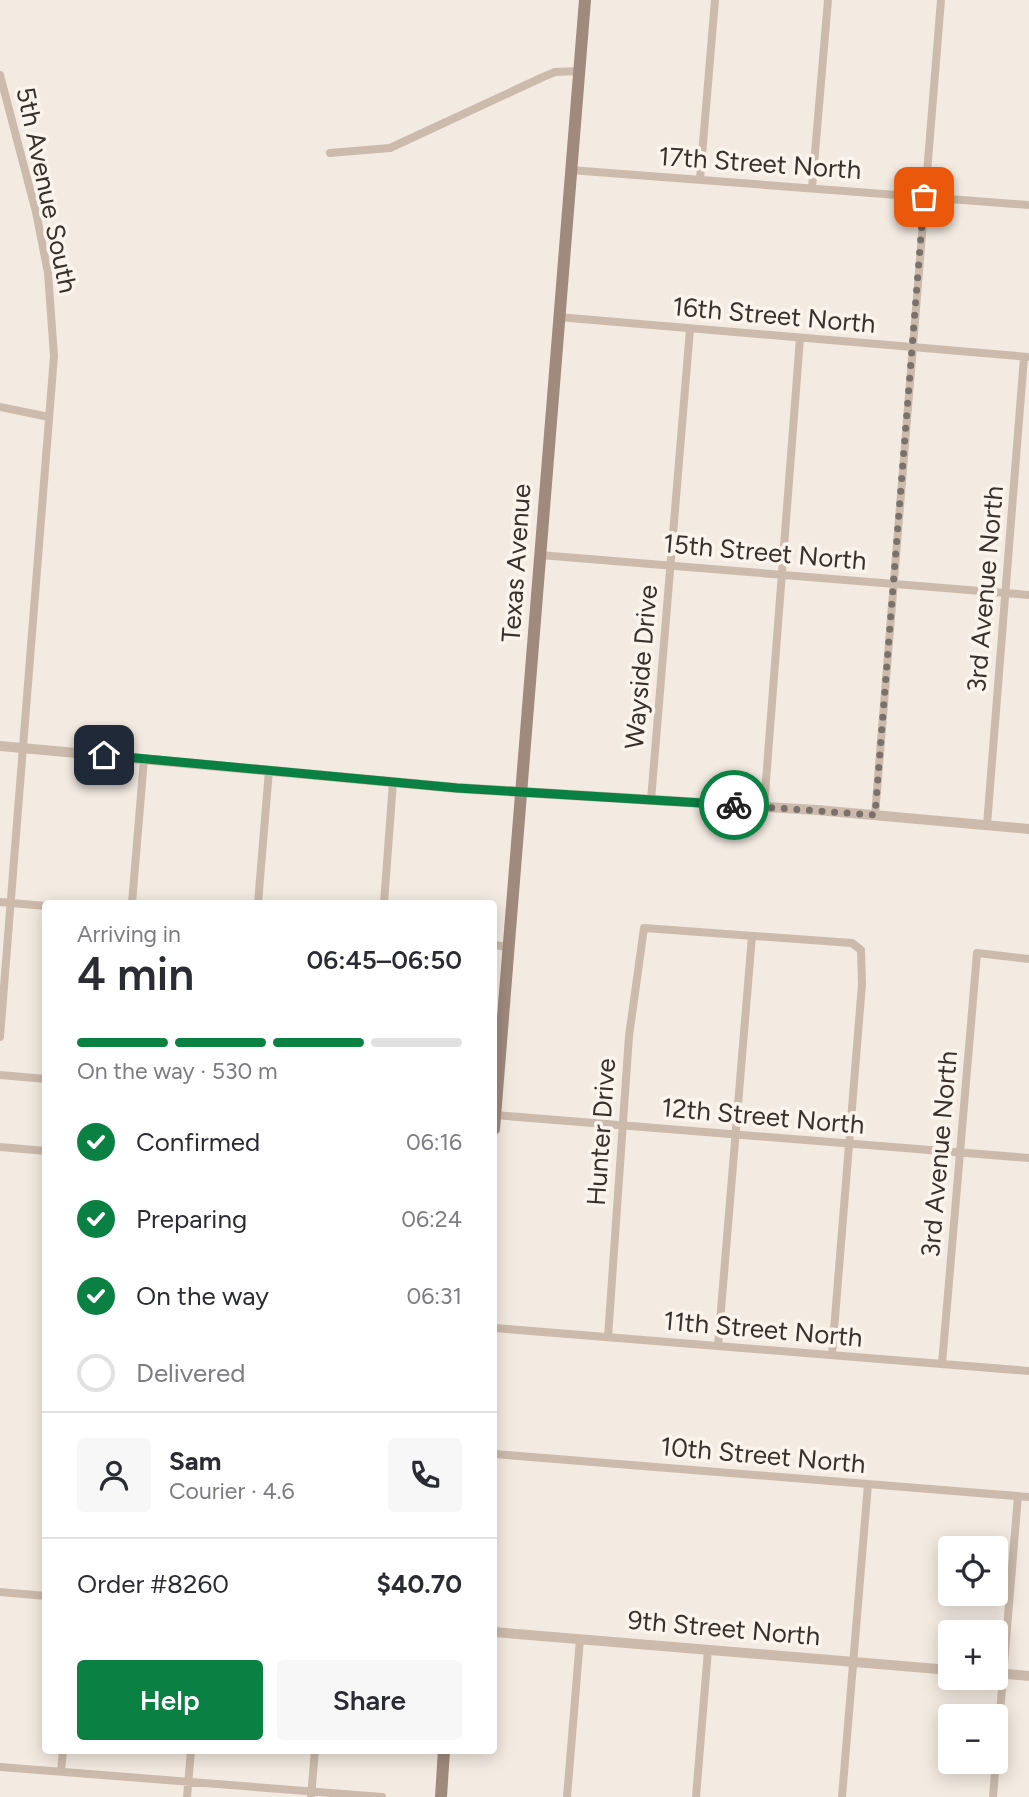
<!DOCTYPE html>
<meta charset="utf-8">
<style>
body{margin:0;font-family:Figtree,sans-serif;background:#f7f7f7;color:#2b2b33;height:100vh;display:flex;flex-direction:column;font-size:26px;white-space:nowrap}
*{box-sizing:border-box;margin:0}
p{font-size:23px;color:#7c7c81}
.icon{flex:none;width:38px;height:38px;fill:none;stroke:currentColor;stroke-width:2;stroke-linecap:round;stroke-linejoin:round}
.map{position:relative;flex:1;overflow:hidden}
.panel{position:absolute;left:42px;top:900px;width:455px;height:854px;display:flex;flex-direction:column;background:#fff;border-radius:7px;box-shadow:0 4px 18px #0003}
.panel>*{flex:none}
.fabs{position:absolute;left:938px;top:1536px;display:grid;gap:14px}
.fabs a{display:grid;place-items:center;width:70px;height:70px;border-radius:7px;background:#fff;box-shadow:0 4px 18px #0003;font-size:35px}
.pin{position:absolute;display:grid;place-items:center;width:60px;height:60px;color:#fff;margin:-30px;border-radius:14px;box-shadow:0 4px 10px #0006}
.courier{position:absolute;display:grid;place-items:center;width:70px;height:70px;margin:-35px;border:5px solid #0b8043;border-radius:50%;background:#fff;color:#222;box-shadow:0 2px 9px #0007}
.head em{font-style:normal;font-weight:600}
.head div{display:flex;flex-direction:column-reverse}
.head{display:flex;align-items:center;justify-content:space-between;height:119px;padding:0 35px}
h1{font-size:46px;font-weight:600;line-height:52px}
.bar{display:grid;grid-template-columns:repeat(4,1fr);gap:10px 7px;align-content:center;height:84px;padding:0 35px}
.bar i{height:9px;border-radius:5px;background:#e1e1e2}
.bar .current{background:#0b8043}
.bar p{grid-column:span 4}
.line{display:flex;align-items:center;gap:18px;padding:0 35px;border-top:2px solid #e1e1e2}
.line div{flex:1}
.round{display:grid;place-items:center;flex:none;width:74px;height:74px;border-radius:7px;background:#f7f7f7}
ol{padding:0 35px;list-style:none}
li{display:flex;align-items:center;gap:21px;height:77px}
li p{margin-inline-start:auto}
li .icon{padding:7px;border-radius:50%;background:#0b8043;color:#fff;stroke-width:4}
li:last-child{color:#7c7c81}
li i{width:38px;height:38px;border:4px solid #e1e1e2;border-radius:50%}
.cta{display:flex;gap:14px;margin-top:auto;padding:14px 35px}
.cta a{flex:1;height:80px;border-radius:7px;background:#0b8043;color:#fff;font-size:28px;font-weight:600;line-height:80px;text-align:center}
.cta a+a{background:#f7f7f7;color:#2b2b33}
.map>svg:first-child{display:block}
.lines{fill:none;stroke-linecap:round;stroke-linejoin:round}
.minor{stroke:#ccbbac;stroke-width:8}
.tertiary{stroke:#ccbbac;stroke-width:10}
.secondary{stroke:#a08a7d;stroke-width:12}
.done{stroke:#7b716b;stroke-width:7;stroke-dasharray:0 12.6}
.route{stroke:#0b8043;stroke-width:9}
.labels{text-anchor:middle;stroke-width:7;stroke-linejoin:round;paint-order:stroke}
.street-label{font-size:26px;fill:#3a302b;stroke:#faf4ed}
</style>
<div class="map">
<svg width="1029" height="1797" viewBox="0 0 1029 1797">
<rect width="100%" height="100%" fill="#f3eae1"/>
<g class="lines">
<path class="minor" d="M0,75L36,212L48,273L54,356L0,1037
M330,153L390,148L543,77L555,72L579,71
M570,170L1029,205
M700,179L715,0
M812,188L828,0
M558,317L1029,357
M0,407L49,417
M540,555L1029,595
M651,800L690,329
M764,807L800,338
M875,815L941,0
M987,825L1024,357
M0,902L46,906
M132,903L144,759
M258,903L269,770
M384,903L393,782
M494,945L508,947
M0,1075L46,1079
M494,1115L1029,1158
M0,1147L46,1151
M494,1328L1029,1371
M608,1337L629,1036L644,928L852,943L861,950L862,984L832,1355
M718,1346L752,936
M942,1364L977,953L1029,959
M494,1454L1029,1497
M0,1592L46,1596
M0,1767L382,1797
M61,1771L63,1750
M187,1797L191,1750
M311,1797L315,1750
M567,1797L580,1639
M696,1797L708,1650
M842,1797L868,1484
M993,1797L1018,1496"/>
<path class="tertiary" d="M0,746L457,788L817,810L1029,829
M494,1632L950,1670
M996,1673L1029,1676"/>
<path class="secondary" d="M494,1129L585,0
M441,1797L444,1750"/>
</g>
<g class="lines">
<path class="done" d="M734,805L875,815L924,197"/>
<path class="route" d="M104,755L457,788L734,805"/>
</g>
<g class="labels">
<g class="street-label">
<text transform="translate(760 163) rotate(4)" y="9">17th Street North</text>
<text transform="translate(47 190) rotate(78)" y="9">5th Avenue South</text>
<text transform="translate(774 315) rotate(5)" y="9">16th Street North</text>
<text transform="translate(765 552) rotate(5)" y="9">15th Street North</text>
<text transform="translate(516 563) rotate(-86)" y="9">Texas Avenue</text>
<text transform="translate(985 589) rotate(-85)" y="9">3rd Avenue North</text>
<text transform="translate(641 667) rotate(-85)" y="9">Wayside Drive</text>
<text transform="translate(763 1116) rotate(5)" y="9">12th Street North</text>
<text transform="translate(601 1132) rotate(-86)" y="9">Hunter Drive</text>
<text transform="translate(939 1154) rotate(-85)" y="9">3rd Avenue North</text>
<text transform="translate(763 1329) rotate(5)" y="9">11th Street North</text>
<text transform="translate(763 1455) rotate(5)" y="9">10th Street North</text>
<text transform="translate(724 1628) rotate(5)" y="9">9th Street North</text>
</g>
</g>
</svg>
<div class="fabs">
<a><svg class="icon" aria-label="locate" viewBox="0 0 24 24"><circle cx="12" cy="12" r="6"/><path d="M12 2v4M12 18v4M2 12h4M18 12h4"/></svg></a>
<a>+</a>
<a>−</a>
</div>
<div class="pin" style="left:924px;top:197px;background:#ea580c"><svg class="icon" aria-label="bag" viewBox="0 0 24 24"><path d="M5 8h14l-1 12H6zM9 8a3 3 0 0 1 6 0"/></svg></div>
<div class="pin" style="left:104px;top:755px;background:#1f2937"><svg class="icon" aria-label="home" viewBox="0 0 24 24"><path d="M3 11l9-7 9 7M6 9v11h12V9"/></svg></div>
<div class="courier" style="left:734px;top:805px"><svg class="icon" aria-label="bike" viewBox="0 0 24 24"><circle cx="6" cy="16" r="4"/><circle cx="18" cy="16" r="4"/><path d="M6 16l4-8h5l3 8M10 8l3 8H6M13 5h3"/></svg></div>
<section class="panel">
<div class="head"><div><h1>4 min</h1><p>Arriving in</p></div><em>06:45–06:50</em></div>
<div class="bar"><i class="current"></i><i class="current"></i><i class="current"></i><i></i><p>On the way · 530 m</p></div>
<ol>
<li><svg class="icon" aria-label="check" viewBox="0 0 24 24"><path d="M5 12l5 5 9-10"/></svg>Confirmed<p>06:16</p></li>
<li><svg class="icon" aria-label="check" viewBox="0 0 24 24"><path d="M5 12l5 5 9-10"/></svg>Preparing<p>06:24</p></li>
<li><svg class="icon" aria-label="check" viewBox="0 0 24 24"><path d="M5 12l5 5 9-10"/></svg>On the way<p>06:31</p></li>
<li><i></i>Delivered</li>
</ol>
<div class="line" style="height:126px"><a class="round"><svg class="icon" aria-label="person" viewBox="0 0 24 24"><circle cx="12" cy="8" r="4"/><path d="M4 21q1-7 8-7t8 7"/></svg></a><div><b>Sam</b><p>Courier · 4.6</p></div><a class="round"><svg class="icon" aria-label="phone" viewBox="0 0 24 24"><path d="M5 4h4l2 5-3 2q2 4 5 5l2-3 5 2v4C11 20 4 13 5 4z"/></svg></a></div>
<div class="line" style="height:91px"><div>Order #8260</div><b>$40.70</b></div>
<div class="cta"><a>Help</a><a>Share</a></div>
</section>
</div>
